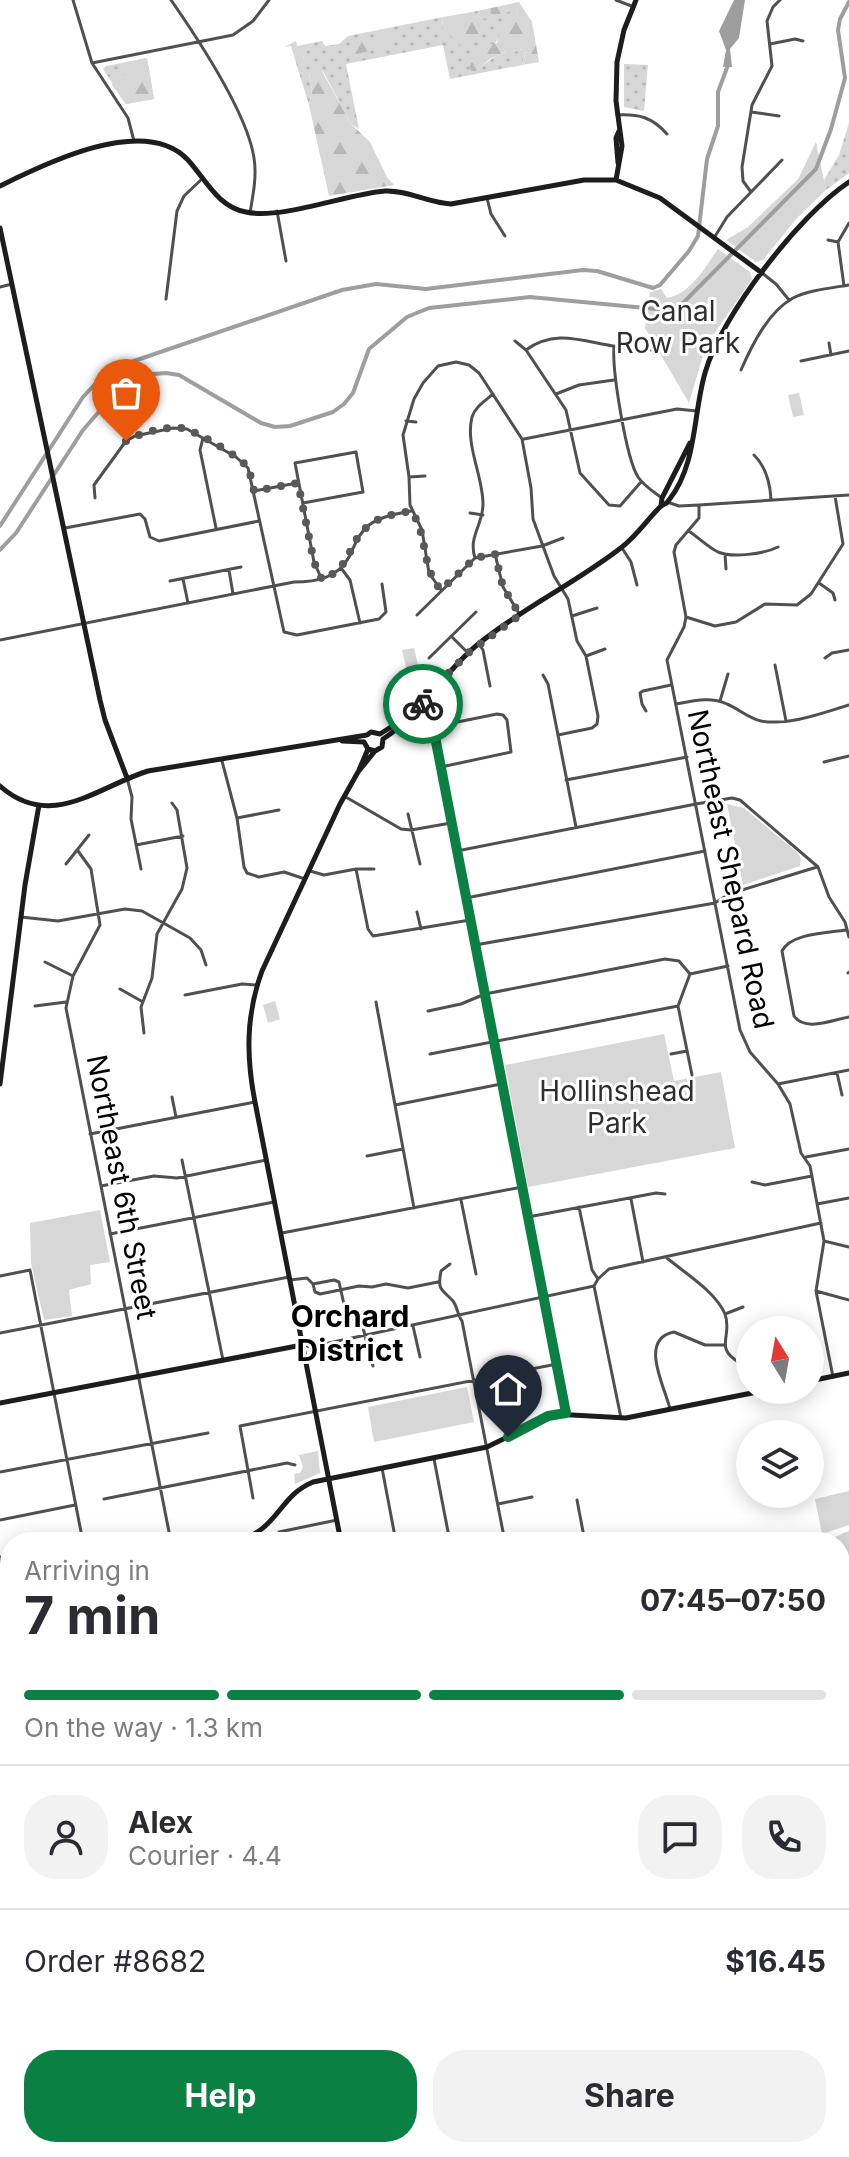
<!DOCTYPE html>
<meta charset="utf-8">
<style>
body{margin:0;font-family:Inter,sans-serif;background:#f2f2f3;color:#2b2b33;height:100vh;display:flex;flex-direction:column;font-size:30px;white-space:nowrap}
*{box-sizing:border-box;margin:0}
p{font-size:26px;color:#7c7c81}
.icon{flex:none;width:44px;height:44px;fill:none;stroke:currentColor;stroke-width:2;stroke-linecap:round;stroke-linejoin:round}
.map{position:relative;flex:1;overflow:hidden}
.details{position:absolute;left:0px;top:1532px;width:850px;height:626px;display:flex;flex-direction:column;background:#fff;border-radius:32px 32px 0 0;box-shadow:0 4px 20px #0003}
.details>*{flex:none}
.needle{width:52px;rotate:349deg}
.fabs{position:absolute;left:736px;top:1316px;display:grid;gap:16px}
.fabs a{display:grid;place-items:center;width:88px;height:88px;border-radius:50%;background:#fff;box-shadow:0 4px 20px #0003;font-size:40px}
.pin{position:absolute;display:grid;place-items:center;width:68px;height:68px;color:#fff;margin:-82px -34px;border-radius:50% 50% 50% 0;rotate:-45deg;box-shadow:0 0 8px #0007}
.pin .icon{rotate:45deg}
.courier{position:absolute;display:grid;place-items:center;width:80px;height:80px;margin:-40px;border:6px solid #0b8043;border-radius:50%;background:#fff;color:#222;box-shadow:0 2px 10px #0007}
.head em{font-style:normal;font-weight:700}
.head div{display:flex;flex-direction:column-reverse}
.head{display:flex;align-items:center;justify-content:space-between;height:136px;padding:0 24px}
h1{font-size:52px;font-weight:700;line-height:60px}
.bar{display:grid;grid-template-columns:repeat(4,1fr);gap:12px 8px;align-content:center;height:96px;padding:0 24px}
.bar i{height:10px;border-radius:6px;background:#e1e1e2}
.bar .current{background:#0b8043}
.bar p{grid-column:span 4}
.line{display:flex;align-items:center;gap:20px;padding:0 24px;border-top:2px solid #e1e1e2}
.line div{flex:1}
.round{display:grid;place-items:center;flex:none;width:84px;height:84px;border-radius:32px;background:#f2f2f3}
.action{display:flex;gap:16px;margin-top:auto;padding:16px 24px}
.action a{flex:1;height:92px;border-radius:32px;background:#0b8043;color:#fff;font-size:32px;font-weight:700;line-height:92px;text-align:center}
.action a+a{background:#f2f2f3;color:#2b2b33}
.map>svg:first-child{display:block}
.grass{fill:url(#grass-dots)}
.forest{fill:url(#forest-firs)}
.cemetery{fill:url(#cemetery-stones)}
.park{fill:#d7d7d7}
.water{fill:#9e9e9e}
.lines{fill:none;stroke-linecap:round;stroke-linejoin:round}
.canal{stroke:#9e9e9e;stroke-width:4}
.street{stroke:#505050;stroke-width:3}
.secondary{stroke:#1d1d1d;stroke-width:5}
.primary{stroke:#000;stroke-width:6}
.done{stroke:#595959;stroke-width:8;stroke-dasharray:0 14.4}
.route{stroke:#0b8043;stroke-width:10}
.labels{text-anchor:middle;stroke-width:6;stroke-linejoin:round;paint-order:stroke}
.park-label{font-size:28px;fill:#2e2e2e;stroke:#fff}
.street-label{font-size:28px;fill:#000;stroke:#fff}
.neighbourhood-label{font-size:30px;font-weight:bold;fill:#000;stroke:#fff}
</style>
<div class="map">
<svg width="849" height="2157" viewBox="0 0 849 2157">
<defs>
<pattern id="grass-dots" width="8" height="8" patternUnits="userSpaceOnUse" patternTransform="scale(2)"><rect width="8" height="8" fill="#d7d7d7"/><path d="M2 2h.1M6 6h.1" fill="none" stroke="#b7b7b7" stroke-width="1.8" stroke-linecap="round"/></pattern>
<pattern id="forest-firs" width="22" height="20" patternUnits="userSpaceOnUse" patternTransform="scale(2)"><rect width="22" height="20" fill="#d7d7d7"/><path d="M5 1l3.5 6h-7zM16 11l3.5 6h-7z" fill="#b7b7b7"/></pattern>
<pattern id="cemetery-stones" width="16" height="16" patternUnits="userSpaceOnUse" patternTransform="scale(2)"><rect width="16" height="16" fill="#d7d7d7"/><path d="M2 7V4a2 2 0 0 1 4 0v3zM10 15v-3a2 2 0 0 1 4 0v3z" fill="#b7b7b7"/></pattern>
</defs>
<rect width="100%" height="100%" fill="#fff"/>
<path class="grass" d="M491,8V13L515,8L518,14C501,32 490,52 476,71C490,59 507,47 526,50L522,65L450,79L443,45L346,64L359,129L351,124L323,71L309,73L312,90L309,105L297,66H301L304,55L312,43L322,41L325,46L339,44L348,36L443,17L442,25L487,22L472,12Z
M147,58L154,99L126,104L103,69L106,66Z
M624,64L648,65L644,111L624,107Z
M849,123V173L826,190L824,180L839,155Z
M849,1531V1604L840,1562V1542H823Z
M849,1619V1965L840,1962V1621Z"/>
<path class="forest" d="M519,2L532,22L539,62L522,65L526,51L521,49L511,54L505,52L490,59L476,71H471L468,59L485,45L497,43L500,32L518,14L515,9L497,17L491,13V8Z
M472,12L487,22L488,26L474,43L466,48L456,43L451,36L444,34L442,25L443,17Z
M385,34H391L393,39L382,48L348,56L350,44Z
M296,41L297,46L312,43L304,55L301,67L297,66L291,46L284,47Z
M147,58L154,99L126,104L112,85L114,79L120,74L129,75L127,62Z
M315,69L322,71L351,124L370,142L387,177L394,185L329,196L309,105L312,90L309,72Z"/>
<path class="cemetery" d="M615,2148H830L831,2157H617Z"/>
<path class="park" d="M816,142L826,190L797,218L763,260L756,262L726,240L748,227L798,179Z
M718,249L750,272L752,279L714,334L709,335L689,403L645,328L650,292L661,289L667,298C691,294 705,267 718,249Z
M799,393L804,415L793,417L788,395Z
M414,648L419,669L407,672L402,650Z
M727,804L744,808L798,853L801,859L800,866L743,885Z
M275,1001L280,1019L268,1023L263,1005Z
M664,1034L674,1081L721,1072L735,1148L528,1187L505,1065Z
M100,1210L110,1262L90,1265L91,1284L69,1290L72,1316L44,1320L31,1263L30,1223Z
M467,1387L474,1422L374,1442L368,1407Z
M318,1451L320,1473L295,1484L294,1474L300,1473L303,1467L299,1455Z
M849,1491V1525L822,1534L815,1499Z"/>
<path class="water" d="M734,0H745L739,38L730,49L732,67H723L726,50L719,31Z"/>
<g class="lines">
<path class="canal" d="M0,526L83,397L97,382L134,361L342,290L376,284L426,289L583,270L597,271L653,288L660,285L689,251L698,236L707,159L718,126V92L728,65
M0,550L16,533L83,430L117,391L142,375L166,373L179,375L261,423L275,427L290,426L333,412L344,404L353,393L369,349L407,317L429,308L530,297L656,309H668L683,303L816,169L831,129L845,78L838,30L840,19L849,2"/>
<path class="street" d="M73,0L92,63L128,118L134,141
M171,0C198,39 247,112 254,158C257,176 253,195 250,213
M616,0L634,7
M770,44L795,39L803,41
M92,63L233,35L253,21L269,0
M751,112L779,116
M617,115C639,114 652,117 667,134
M751,192L743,181L742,167L752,105L772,66L767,21L773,7L780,0
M487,198L491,214L505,236
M277,211L286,261
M714,238L727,217L782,160
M828,240L838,242
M762,273L776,284L789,300
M844,286L838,242L849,223
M0,287L12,284
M166,299L177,211L184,196L203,178
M515,341L526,350L566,410L580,473L609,505L620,506L641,482
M829,343L831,355
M614,347C612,370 626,458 638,477C644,486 654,492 662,498
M526,350C555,329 581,341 613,346C626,349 639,349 652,350
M801,361L849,351
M741,370C752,345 768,312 793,298C809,290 831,288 849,285
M556,394L579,385L614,380
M406,421L416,422
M203,438L200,450L216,528
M524,439L677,409L697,411
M754,455C766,467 770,482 771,499
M409,477L425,476
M254,491L297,483
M95,498L94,485L126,441L135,436L173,428L187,429L236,457L248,468L284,632L297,635L379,619L386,612L382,584
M303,503L363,492L356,452L295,463L314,562L322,580
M670,503L679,506L699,505L849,495
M699,505V518L676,545L674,552L686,617L684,627L667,660L740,1030L750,1052L778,1084L790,1104L801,1153L810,1166L824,1241L816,1291L833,1377
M470,513L483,515
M65,528L140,514L145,519L150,537L159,541L259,521
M690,532C699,538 708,547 718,552C732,558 764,554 778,547
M622,548L631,562L637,585
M495,554L503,587L520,615
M725,554L726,569
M475,558C468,537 483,525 483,504C483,476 465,445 472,417C475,407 485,401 493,394
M341,568L350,580L360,623
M229,570L233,594
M183,579L188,603
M170,581L241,567
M819,583L833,593L835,600
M441,590L429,573L422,530L410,505L409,477L403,435L414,399L423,383L438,366L456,362L469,365L479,373L522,439L531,488L533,519L554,576L568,599L577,641L586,656L598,716L597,724L592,728L558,735
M417,615L475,558L542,546L563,538
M572,616L597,608
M686,617L715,626L736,622L765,604L797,605L811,594L843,544L835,496
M451,636L468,653
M0,640L294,582C316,582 338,578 349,557C355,545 358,534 369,525C381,516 397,514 411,511
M479,644L483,650L490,686
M586,656L605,649
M429,658L476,612
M825,658L832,653L849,650
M775,665L786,721
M543,675L548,684L576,827
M720,701L728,674
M676,704C693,701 710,696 727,704C739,709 748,718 761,721C789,726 822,713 849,705
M424,705L431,716L566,1413
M646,711L642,704L640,693L643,691L671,685
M433,727L497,714L503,715L507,720L511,752L441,767
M222,761L237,818L244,867L247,873L259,877L284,872L305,879
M824,762L849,756
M127,778L132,797L131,819L141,869
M566,780L687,757
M344,796L401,829L411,830L451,823
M408,814L420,864
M237,818L279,810
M136,845L183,836
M78,851L91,869L100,925L73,976L66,1008L171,1542
M457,851L696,804L732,798L740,800L818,867L829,897L845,922L849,937
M66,864L89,835
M356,869H374
M310,871L324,875L356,869L368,929L373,936L470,920
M466,898L705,851
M417,912L421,929
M21,917L58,921L125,909L142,911L190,938L201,950L206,965
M846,930C828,933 791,933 782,951L794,1016C805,1032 832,1020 849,1017
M475,945L715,903L729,894L817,867
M45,962L73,976
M848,973L849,972
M690,974L678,1006L692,1075
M120,989L143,1002
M185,995L242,984L257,985
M376,1002L414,1208
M35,1006L66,1002
M428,1011L461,1004L485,994L665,959L679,961L690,974L728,966
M144,1033L141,1007L152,978L157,934L182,889L187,868L177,810L172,803
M430,1054L678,1006
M671,1054L687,1051
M837,1073L842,1095
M778,1084L849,1070
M172,1097L176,1117
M395,1105L501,1084
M90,1134L255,1102
M367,1156L403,1149
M806,1157L849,1149
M182,1160L223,1360
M752,1182L765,1185L812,1176
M101,1186L154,1176L177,1178L266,1160
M631,1199L643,1262
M461,1200L476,1274
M817,1204L849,1198
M579,1207L592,1270L598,1279L594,1286L621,1418
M528,1217L656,1193L665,1194
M282,1233L522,1187
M110,1234L274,1202
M824,1241L849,1247
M667,1258C686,1274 715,1291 725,1314C733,1336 713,1348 740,1363H750
M450,1264L441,1271C437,1291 442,1289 453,1301C457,1306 458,1316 462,1321L505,1542
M0,1276L30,1270L83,1542
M598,1279L609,1269L821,1223
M290,1280L307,1278L313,1284L315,1292L320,1294L359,1286L372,1287L386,1284L408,1288L438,1282
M313,1284L334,1280L339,1282L347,1318L362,1324L373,1366
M816,1291L849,1300
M725,1314L743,1307
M413,1326L420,1357
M0,1333L289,1277
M305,1345L310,1347L594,1286
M670,1409C665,1387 638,1339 674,1332L705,1345H724
M434,1459L450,1542
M382,1468L396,1542
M0,1472L208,1433
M253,1498L240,1426L557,1364
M104,1499L287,1463L295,1465
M577,1500L585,1542
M498,1504L532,1497
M0,1520L75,1505
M279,1532L337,1520
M0,1557L5,1581
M6,1588L10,1609
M0,1656L10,1655
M840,1693L849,1672
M0,1727L10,1725
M840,1729L849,1753
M0,1795L10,1793
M0,1862L10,1861
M840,1926L849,1930
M0,2002L10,2000
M0,2070L10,2068
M0,2138L10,2136
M114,2148L116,2157
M202,2148L204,2157
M377,2148L379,2157
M599,2148L602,2157
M484,2157V2152L489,2148"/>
<path class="secondary" d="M618,163L616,138L619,131
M616,180L622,146L616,101L617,62L624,30L636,0
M0,186C46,163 145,114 188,160C206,180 218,207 246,212C282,220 346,194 385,191C408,190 428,203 451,204L584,180H616L660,198L762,273
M0,228L100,700L105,720L127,778
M661,506L662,498L690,443
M383,739C419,716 443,673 477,645C522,608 576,583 622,547C637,535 647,520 660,507C666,502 665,506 669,500C697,465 693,414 705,373C721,316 800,214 849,182
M342,741L364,742
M364,742L368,749L375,751L382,747L383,739
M359,770L368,749
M0,786C51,831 97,787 148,771L367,735L371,732L380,734L408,716
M0,1084L25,885L39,805
M810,1381L849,1373
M0,1403L302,1345
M234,1542C280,1530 277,1497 313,1482L487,1447L554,1414L626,1418L767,1390
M341,1542L255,1102C246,1056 246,1015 262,971L340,804L358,772L375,751
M0,1584L10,1582
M0,1590L10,1588
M461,2148V2157
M568,2148L570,2157
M260,2157L306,2148"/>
<path class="primary" d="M0,1932L10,1930
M840,1969L849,1971
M840,1976L849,1979
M0,2012L10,2063
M27,2148L29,2157"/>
</g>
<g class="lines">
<path class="done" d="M126,441C139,433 166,426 181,428C193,429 241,457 247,467C251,474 252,483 254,491L298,483L314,562L322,580C354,565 346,545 368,526C380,516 396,514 411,511C429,535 420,567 441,590L475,558L495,554L503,587L520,615L468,653L421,702L423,704"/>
<path class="route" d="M423,704L431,716L566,1413L548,1416L508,1437"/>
</g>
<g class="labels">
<g class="park-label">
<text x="678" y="321">Canal<tspan x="678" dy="32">Row Park</tspan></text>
<text x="617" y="1101">Hollinshead<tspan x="617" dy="32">Park</tspan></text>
</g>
<g class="street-label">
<text transform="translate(731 869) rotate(78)" y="10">Northeast Shepard Road</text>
<text transform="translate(122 1187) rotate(79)" y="10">Northeast 6th Street</text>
</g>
<g class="neighbourhood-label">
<text x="350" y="1327">Orchard<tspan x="350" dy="34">District</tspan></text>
</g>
</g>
</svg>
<div class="fabs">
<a><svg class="needle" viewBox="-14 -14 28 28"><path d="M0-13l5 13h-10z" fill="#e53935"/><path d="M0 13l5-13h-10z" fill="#7c7c81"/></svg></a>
<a><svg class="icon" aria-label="layers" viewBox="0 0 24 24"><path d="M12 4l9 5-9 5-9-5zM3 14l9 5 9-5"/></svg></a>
</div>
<div class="pin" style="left:126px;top:441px;background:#ea580c"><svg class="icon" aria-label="bag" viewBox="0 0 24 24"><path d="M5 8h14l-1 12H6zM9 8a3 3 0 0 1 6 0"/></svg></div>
<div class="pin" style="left:508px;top:1437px;background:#1f2937"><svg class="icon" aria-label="home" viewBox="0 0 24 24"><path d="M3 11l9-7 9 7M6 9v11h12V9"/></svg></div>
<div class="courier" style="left:423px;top:704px"><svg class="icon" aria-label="bike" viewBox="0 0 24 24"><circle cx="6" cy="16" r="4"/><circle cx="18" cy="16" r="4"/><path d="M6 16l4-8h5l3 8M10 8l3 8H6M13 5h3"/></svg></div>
<section class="details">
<div class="head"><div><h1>7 min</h1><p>Arriving in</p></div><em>07:45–07:50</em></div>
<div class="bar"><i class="current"></i><i class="current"></i><i class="current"></i><i></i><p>On the way · 1.3 km</p></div>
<div class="line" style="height:144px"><a class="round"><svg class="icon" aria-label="person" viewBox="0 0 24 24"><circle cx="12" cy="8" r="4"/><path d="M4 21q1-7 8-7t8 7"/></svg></a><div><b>Alex</b><p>Courier · 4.4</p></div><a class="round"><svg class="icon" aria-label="chat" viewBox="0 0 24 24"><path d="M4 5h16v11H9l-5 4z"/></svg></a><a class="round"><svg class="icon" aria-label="phone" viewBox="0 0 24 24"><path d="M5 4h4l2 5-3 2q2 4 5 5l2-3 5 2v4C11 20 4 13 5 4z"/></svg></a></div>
<div class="line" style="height:104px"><div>Order #8682</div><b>$16.45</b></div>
<div class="action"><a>Help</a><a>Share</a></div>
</section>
</div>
